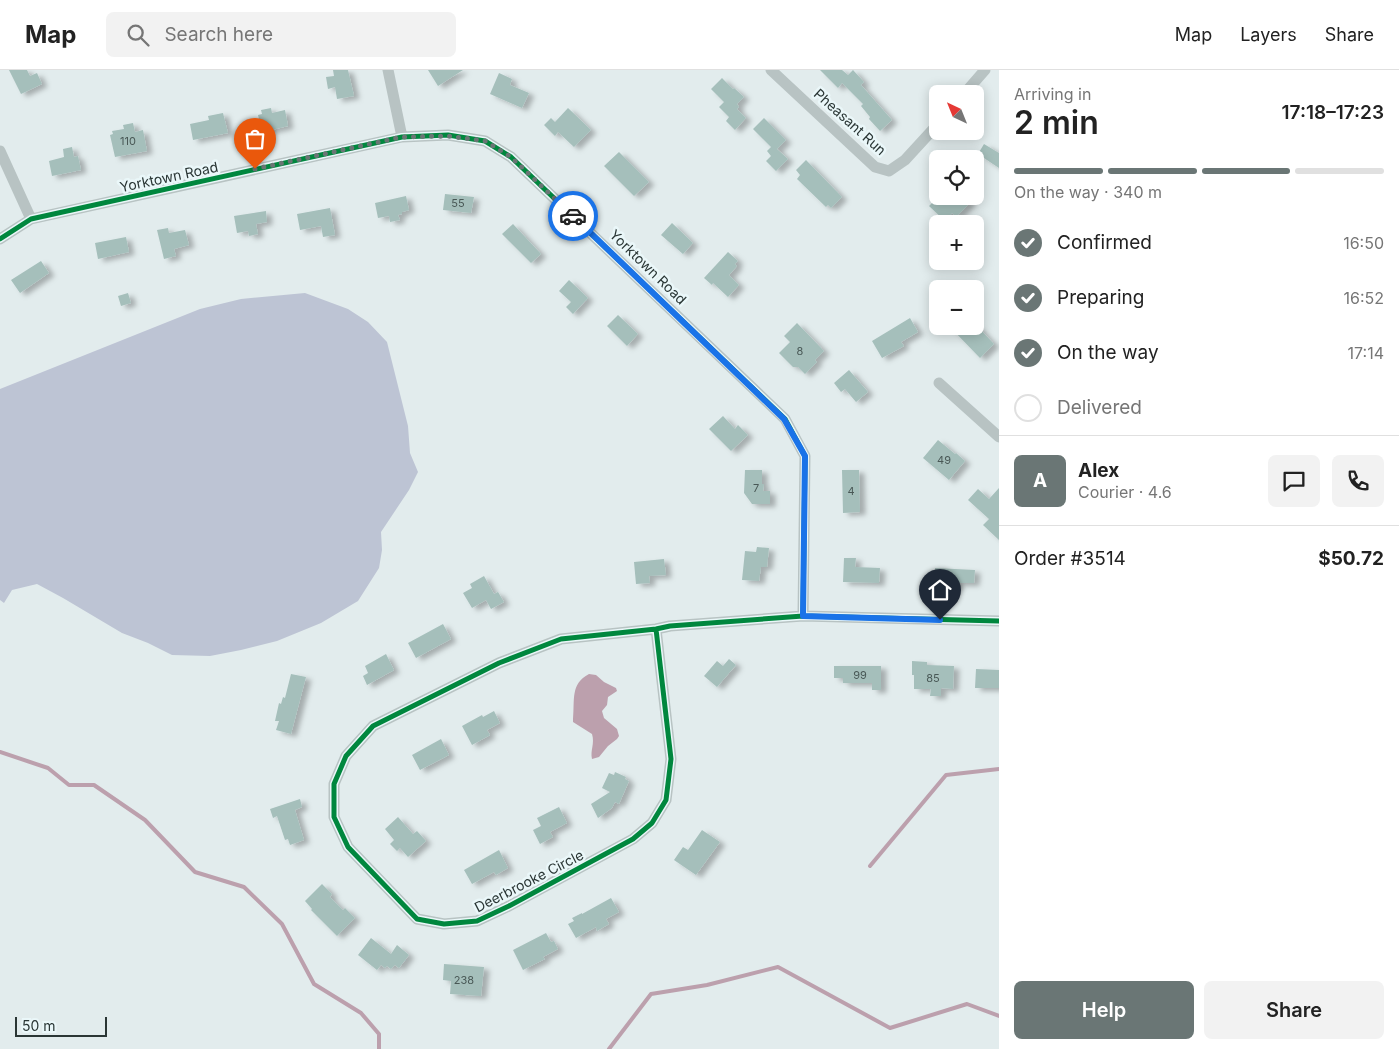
<!DOCTYPE html>
<meta charset="utf-8">
<style>
body{margin:0;font-family:Inter,sans-serif;background:#f2f2f2;color:#222;height:100vh;display:flex;flex-direction:column;font-size:19px;white-space:nowrap}
*{box-sizing:border-box;margin:0}
p{font-size:16px;color:#767676}
.icon{flex:none;width:28px;height:28px;fill:none;stroke:currentColor;stroke-width:2;stroke-linecap:round;stroke-linejoin:round}
.map{position:relative;flex:1;overflow:hidden}
.panel{display:flex;flex-direction:column;background:#fff;width:400px}
.panel>*{flex:none}
.needle{width:32px;rotate:317deg}
.tools{position:absolute;left:929px;top:15px;display:grid;gap:10px}
.tools a{display:grid;place-items:center;width:55px;height:55px;border-radius:8px;background:#fff;box-shadow:0 2px 12px #0003;font-size:25px}
.scale{position:absolute;left:15px;bottom:12px;width:92px;box-sizing:border-box;padding-left:5px;border:2px solid #2a3635;border-top:0;font-size:14px;line-height:18px;white-space:nowrap;color:#2a3635;-webkit-text-stroke:4px #eaf7f9;paint-order:stroke}
.pin{position:absolute;display:grid;place-items:center;width:42px;height:42px;color:#fff;margin:-51px -21px;border-radius:50% 50% 50% 0;rotate:-45deg;box-shadow:0 0 5px #0007}
.pin .icon{rotate:45deg}
.courier{position:absolute;display:grid;place-items:center;width:50px;height:50px;margin:-25px;border:4px solid #1a73e8;border-radius:50%;background:#fff;color:#222;box-shadow:0 1px 6px #0007}
.head em{font-style:normal;font-weight:600}
.head div{display:flex;flex-direction:column-reverse}
.head{display:flex;align-items:center;justify-content:space-between;height:85px;padding:0 15px}
h1{font-size:32px;font-weight:600;line-height:38px}
.bar{display:grid;grid-template-columns:repeat(4,1fr);gap:8px 5px;align-content:center;height:60px;padding:0 15px}
.bar i{height:6px;border-radius:4px;background:#e0e0e0}
.bar .current{background:#6a7675}
.bar p{grid-column:span 4}
.line{display:flex;align-items:center;gap:12px;padding:0 15px;border-top:1px solid #e0e0e0}
.line div{flex:1}
.round{display:grid;place-items:center;flex:none;width:52px;height:52px;border-radius:8px;background:#f2f2f2}
ol{padding:0 15px;list-style:none}
li{display:flex;align-items:center;gap:15px;height:55px}
li p{margin-inline-start:auto}
li .icon{padding:5px;border-radius:50%;background:#6a7675;color:#fff;stroke-width:4}
li:last-child{color:#767676}
li i{width:28px;height:28px;border:2px solid #e0e0e0;border-radius:50%}
.cta{display:flex;gap:10px;margin-top:auto;padding:10px 15px}
.cta a{flex:1;height:58px;border-radius:8px;background:#6a7675;color:#fff;font-size:20px;font-weight:600;line-height:58px;text-align:center}
.cta a+a{background:#f2f2f2;color:#222}
header{display:flex;align-items:center;gap:30px;box-sizing:border-box;height:70px;padding:0 25px;background:#fff;border-bottom:1px solid #e0e0e0}
header strong{font-size:24px}
nav{display:flex;gap:28px;margin-inline-start:auto;font-size:18px}
.search{width:350px;height:45px;background:#f2f2f2;display:flex;align-items:center;gap:12px;box-sizing:border-box;padding:0 18px;border-radius:8px;color:#767676;font-size:19px}
main{display:flex;flex:1;min-height:0}
.map>svg:first-child{display:block}
.green{fill:#bdc4d4}
.water{fill:#bca0ad}
.lines{fill:none;stroke-linecap:round;stroke-linejoin:round}
.stream{stroke:#bca0ad;stroke-width:4}
.building{fill:#a5bfbb;filter:url(#shadow)}
.street{stroke:#b8c3c3;stroke-width:11}
.cycleway-casing{stroke:#eaf7f9;stroke-width:8}
.cycleway{stroke:#00873e;stroke-width:5}
.done{stroke:#6a7675;stroke-width:5;stroke-dasharray:0 9}
.route{stroke:#1a73e8;stroke-width:6}
.labels{text-anchor:middle;stroke-width:5;stroke-linejoin:round;paint-order:stroke}
.number-label{font-size:11px;fill:#495856}
.street-label{font-size:14px;fill:#2a3635;stroke:#eaf7f9}
</style>
<header>
<strong>Map</strong>
<div class="search"><svg class="icon" aria-label="search" viewBox="0 0 24 24"><circle cx="10" cy="10" r="6"/><path d="M15 15l6 6"/></svg>Search here</div>
<nav><a>Map</a><a>Layers</a><a>Share</a></nav>
</header>
<main>
<div class="map">
<svg width="999" height="979" viewBox="0 0 999 979">
<defs>
<filter id="shadow"><feDropShadow dx="5.5" dy="3" stdDeviation="2.5" flood-color="#0004"/></filter>
</defs>
<rect width="100%" height="100%" fill="#e2eced"/>
<path class="green" d="M305,223L348,239L368,252L387,272L408,356L410,383L418,402L409,420L381,462L382,480L379,498L358,531L321,553L277,571L241,580L210,586L172,585L148,573L122,563L63,528L37,514L12,520L4,533L0,530V319L200,239L241,229Z"/>
<path class="water" d="M589,604L596,605L604,612L616,618L617,621L608,627L607,635L602,641L604,648L617,659L619,666L617,669L608,676L599,687L592,689C590,680 595,674 592,664L573,652V649C575,630 570,614 589,604Z"/>
<g class="lines">
<path class="stream" d="M0,682L48,698L69,715H94L145,750L195,802L244,817L282,854L314,914L361,943L379,964V979
M870,796L946,705L999,699
M609,979L651,924L707,915L778,897L890,958L967,934L999,946"/>
</g>
<path class="building" d="M9,0H27L30,6L37,3L42,14L21,24Z
M333,0H348L354,26L337,29L335,17L328,19L326,7L334,6Z
M428,0H463L438,16Z
M820,0H842L848,5L853,0L864,12L861,15L892,50L880,61L869,49L870,47L861,36L863,34L842,13L838,18Z
M499,3L512,9L510,15L529,23L522,38L490,24Z
M722,8L733,19L734,18L744,27L737,34L739,37L737,39L746,48L735,60L726,51L729,47L719,37L724,32L711,19Z
M271,38L272,43L285,40L288,56L255,64L252,50L259,49L258,45L262,44L261,40Z
M568,38L591,60L574,77L558,62L555,66L544,55L551,48L555,52Z
M223,43L228,63L193,70L190,54L209,50L208,46Z
M764,48L786,70L777,79L788,89L776,101L766,91L771,86L767,81L771,77L753,59Z
M133,53L135,62L143,60L147,81L115,87L110,65L113,64L112,61L124,59L123,55Z
M984,74L999,83V98L978,84Z
M72,77L74,87L78,86L81,100L52,106L49,91L64,87L63,79Z
M619,82L649,112L634,126L604,96Z
M806,90L842,127L831,138L828,135L826,137L797,109L800,105L796,100Z
M445,124L474,127L471,143L443,140Z
M406,126L409,140L402,142V144L398,145L400,150L390,152L389,146L378,148L375,133Z
M939,126H964L971,132L956,147L952,143L945,151L929,136Z
M330,138L335,165L323,167L321,156L300,160L297,144Z
M266,141L267,152L256,154L258,164L249,166L248,161L237,163L234,146Z
M672,153L693,173L683,184L661,165Z
M513,154L541,184L531,193L502,164Z
M168,158L169,163L185,160L189,175L174,179L176,186L164,189L157,160Z
M126,167L129,182L98,189L95,173Z
M728,182L738,191L735,194L737,196L729,205L739,215L728,227L713,213L712,215L704,208Z
M41,191L49,203L20,223L11,210Z
M569,210L588,228L573,244L566,237L571,232L559,221Z
M128,223L131,233L121,236L118,226Z
M618,245L638,264L627,276L607,256Z
M910,248L918,262L901,272L904,276L882,288L872,271Z
M797,253L824,281L815,290L817,292L805,304L798,297H793L779,283L790,272L784,266Z
M949,256H977L994,274L980,288Z
M849,300L868,322L856,332L845,319L841,322L834,313Z
M723,346L735,359L738,355L748,365L731,381L709,359Z
M938,370L955,384L956,383L965,391L949,410L923,388Z
M745,400H762V414H764L763,421H770V434H752L744,423Z
M842,400H859L860,442L843,443Z
M999,418V470L983,455L989,449L968,430L978,419L989,429Z
M757,477L769,478L767,497H761L759,511L742,510L745,481L756,482Z
M844,488H856L855,497L880,498L879,513L843,512Z
M664,489L666,505L649,506L650,513L636,514L634,492Z
M935,498L975,500L974,513H958V518L934,517Z
M484,506L494,524L498,522L504,532L491,539L486,530L472,538L463,523L472,518L470,514Z
M443,554L451,569L416,588L408,573Z
M386,584L394,600L367,615L363,606L368,603L365,596Z
M729,589L736,595L717,617L704,606L717,591L723,596Z
M912,591L927,592V595L954,596L953,619L941,618V626H930L931,619H914V605H912Z
M834,596H881V620H872V613H843V608H834Z
M976,599L999,600V618H975Z
M291,604L306,607L291,664L276,660L279,651H275L279,633L281,634L283,627L285,628Z
M494,641L500,653L487,660L490,665L472,675L462,656L482,645L483,647Z
M441,669L449,685L420,700L412,685Z
M615,702L626,707L625,709L629,711L619,734L615,732L612,738L598,748L591,734L610,722L602,718L609,703L614,705Z
M300,729L302,737L295,740L304,770L290,775L288,769L285,770L277,746L273,748L270,739Z
M559,737L567,753L550,762L553,767L540,774L533,760L541,756L537,748Z
M398,747L413,764L417,761L426,771L408,787L400,778L397,781L390,774L394,770L385,759Z
M702,760L720,772L696,805L674,790L683,777L688,780Z
M499,780L508,798L496,805L494,802L472,814L464,800Z
M322,814L332,824L330,827L343,840L345,838L355,848L337,866L311,840L312,839L305,831Z
M611,828L619,842L606,849L609,854L597,861L596,857L576,868L568,854L574,851L572,848L582,843V844Z
M546,863L551,872L554,871L558,879L543,887L545,889L523,900L513,880Z
M371,868L391,884L397,875L409,885L399,898L395,895L391,899L387,896L385,898L381,895L377,900L358,885Z
M444,894L484,897L481,926L450,924L451,911L443,910Z"/>
<g class="lines">
<path class="street" d="M388,0L402,67
M771,0L875,97L889,101L905,90L938,54
M964,24L985,0
M0,81L31,149
M0,169L31,149L402,67L448,65L485,71L511,87L785,349L805,386L803,546
M939,313L999,367
M656,559L671,689L666,730L652,753L633,769L509,836L477,851L444,854L417,849L348,777L334,747V714L346,686L373,656L499,593L561,569L656,559L670,556L803,546L999,551"/>
<defs>
<path id="cycleway" d="M0,169L31,149L402,67L448,65L485,71L511,87L785,349L805,386L803,546
M656,559L671,689L666,730L652,753L633,769L509,836L477,851L444,854L417,849L348,777L334,747V714L346,686L373,656L499,593L561,569L656,559L670,556L803,546L999,551"/>
</defs>
<use href="#cycleway" class="cycleway-casing"/>
<use href="#cycleway" class="cycleway"/>
</g>
<g class="lines">
<path class="done" d="M255,99L402,67L448,66L485,71L511,87L573,146"/>
<path class="route" d="M573,146L784,349L805,386L803,546L940,550"/>
</g>
<g class="labels">
<g class="number-label">
<text x="128" y="75">110</text>
<text x="458" y="137">55</text>
<text x="800" y="285">8</text>
<text x="944" y="394">49</text>
<text x="756" y="422">7</text>
<text x="851" y="425">4</text>
<text x="860" y="609">99</text>
<text x="933" y="612">85</text>
<text x="464" y="914">238</text>
</g>
<g class="street-label">
<text transform="translate(850 52) rotate(42)" y="5">Pheasant Run</text>
<text transform="translate(169 107) rotate(-12)" y="5">Yorktown Road</text>
<text transform="translate(648 197) rotate(44)" y="5">Yorktown Road</text>
<text transform="translate(529 811) rotate(-27)" y="5">Deerbrooke Circle</text>
</g>
</g>
</svg>
<div class="tools">
<a><svg class="needle" viewBox="-14 -14 28 28"><path d="M0-13l5 13h-10z" fill="#e53935"/><path d="M0 13l5-13h-10z" fill="#767676"/></svg></a>
<a><svg class="icon" aria-label="locate" viewBox="0 0 24 24"><circle cx="12" cy="12" r="6"/><path d="M12 2v4M12 18v4M2 12h4M18 12h4"/></svg></a>
<a>+</a>
<a>−</a>
</div>
<div class="scale">50 m</div>
<div class="pin" style="left:255px;top:99px;background:#ea580c"><svg class="icon" aria-label="bag" viewBox="0 0 24 24"><path d="M5 8h14l-1 12H6zM9 8a3 3 0 0 1 6 0"/></svg></div>
<div class="pin" style="left:940px;top:550px;background:#1f2937"><svg class="icon" aria-label="home" viewBox="0 0 24 24"><path d="M3 11l9-7 9 7M6 9v11h12V9"/></svg></div>
<div class="courier" style="left:573px;top:146px"><svg class="icon" aria-label="car" viewBox="0 0 24 24"><path d="M5 17H2v-5l4-1 3-4h7l3 4 3 1v5h-3M9 17h6M6 11h13"/><circle cx="7" cy="17" r="2"/><circle cx="17" cy="17" r="2"/></svg></div>
</div>
<section class="panel">
<div class="head"><div><h1>2 min</h1><p>Arriving in</p></div><em>17:18–17:23</em></div>
<div class="bar"><i class="current"></i><i class="current"></i><i class="current"></i><i></i><p>On the way · 340 m</p></div>
<ol>
<li><svg class="icon" aria-label="check" viewBox="0 0 24 24"><path d="M5 12l5 5 9-10"/></svg>Confirmed<p>16:50</p></li>
<li><svg class="icon" aria-label="check" viewBox="0 0 24 24"><path d="M5 12l5 5 9-10"/></svg>Preparing<p>16:52</p></li>
<li><svg class="icon" aria-label="check" viewBox="0 0 24 24"><path d="M5 12l5 5 9-10"/></svg>On the way<p>17:14</p></li>
<li><i></i>Delivered</li>
</ol>
<div class="line" style="height:90px"><b class="round" style="background:#6a7675;color:#fff">A</b><div><b>Alex</b><p>Courier · 4.6</p></div><a class="round"><svg class="icon" aria-label="chat" viewBox="0 0 24 24"><path d="M4 5h16v11H9l-5 4z"/></svg></a><a class="round"><svg class="icon" aria-label="phone" viewBox="0 0 24 24"><path d="M5 4h4l2 5-3 2q2 4 5 5l2-3 5 2v4C11 20 4 13 5 4z"/></svg></a></div>
<div class="line" style="height:65px"><div>Order #3514</div><b>$50.72</b></div>
<div class="cta"><a>Help</a><a>Share</a></div>
</section>
</main>
